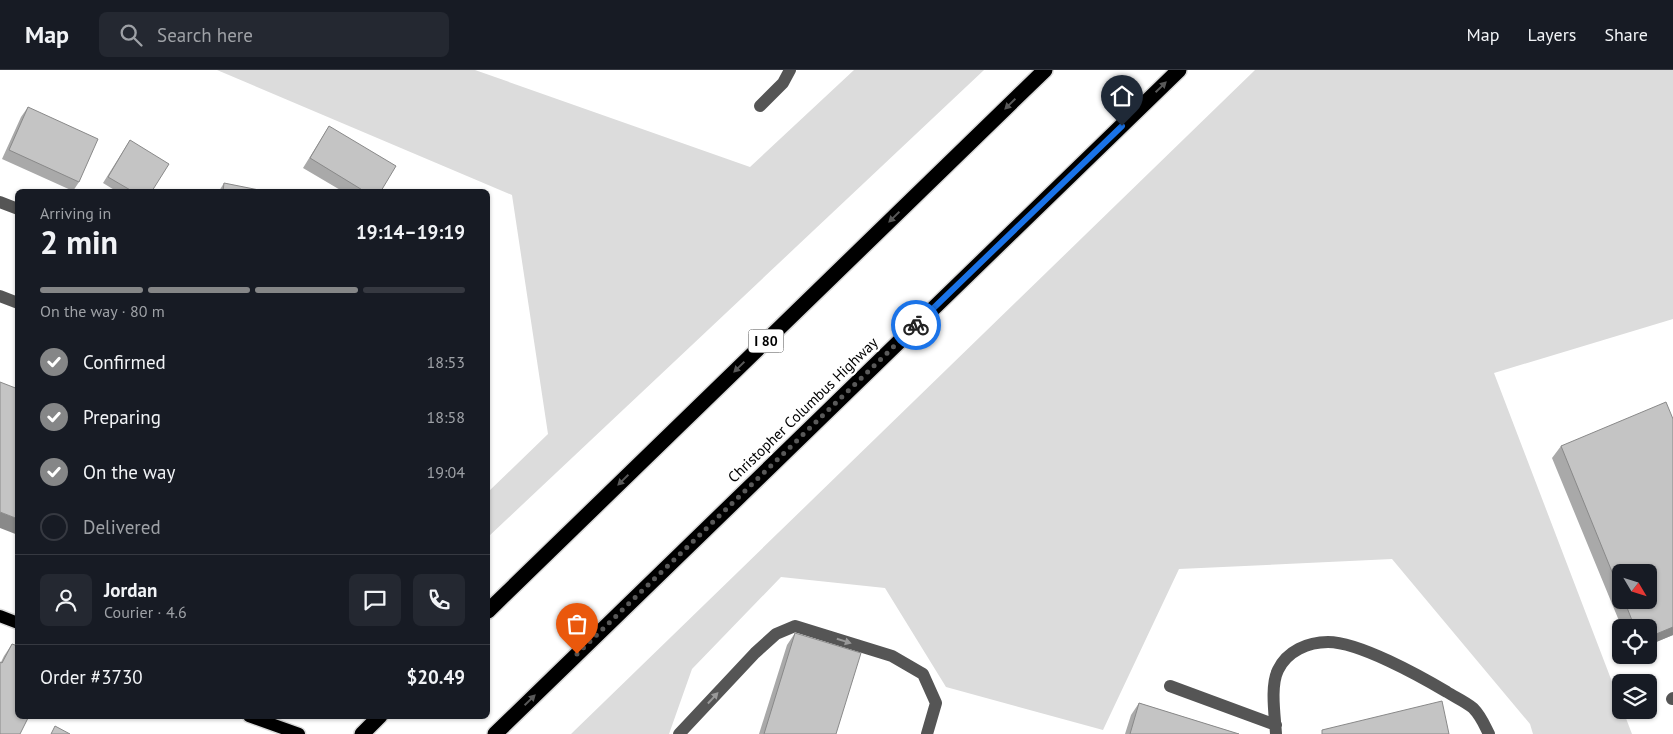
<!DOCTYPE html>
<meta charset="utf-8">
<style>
body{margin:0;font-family:"PT Sans",sans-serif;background:#242831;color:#f1f3f6;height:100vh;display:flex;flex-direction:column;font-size:19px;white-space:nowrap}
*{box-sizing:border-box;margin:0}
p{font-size:16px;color:#9ea1a6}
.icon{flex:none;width:28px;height:28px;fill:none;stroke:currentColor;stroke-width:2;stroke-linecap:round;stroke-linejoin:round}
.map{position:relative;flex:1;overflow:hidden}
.details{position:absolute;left:15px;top:119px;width:475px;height:530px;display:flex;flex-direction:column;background:#171b24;border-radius:8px;box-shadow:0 1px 4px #0004}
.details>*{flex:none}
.needle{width:32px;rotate:128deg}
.controls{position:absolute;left:1612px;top:494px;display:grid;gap:10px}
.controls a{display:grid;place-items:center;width:45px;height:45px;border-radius:8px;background:#171b24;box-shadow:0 1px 4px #0004;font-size:25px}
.pin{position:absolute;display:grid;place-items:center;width:42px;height:42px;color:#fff;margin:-51px -21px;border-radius:50% 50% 50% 0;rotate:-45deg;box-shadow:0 0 5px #0007}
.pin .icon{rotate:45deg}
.courier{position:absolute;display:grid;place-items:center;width:50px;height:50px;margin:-25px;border:4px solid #1a73e8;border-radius:50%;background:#fff;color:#222;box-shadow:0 1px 6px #0007}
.head em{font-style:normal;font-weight:700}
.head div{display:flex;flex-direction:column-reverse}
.head{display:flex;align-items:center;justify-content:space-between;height:85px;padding:0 25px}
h1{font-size:32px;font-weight:700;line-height:38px}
.bar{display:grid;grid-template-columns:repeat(4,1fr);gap:8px 5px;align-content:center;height:60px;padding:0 25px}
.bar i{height:6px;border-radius:4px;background:#363941}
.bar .selected{background:#858687}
.bar p{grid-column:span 4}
.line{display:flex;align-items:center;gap:12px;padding:0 25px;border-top:1px solid #363941}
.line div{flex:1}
.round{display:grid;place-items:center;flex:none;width:52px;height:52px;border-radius:8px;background:#242831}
ol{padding:0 25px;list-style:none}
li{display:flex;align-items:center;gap:15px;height:55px}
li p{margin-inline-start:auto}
li .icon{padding:5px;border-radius:50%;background:#858687;color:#fff;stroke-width:4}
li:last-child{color:#9ea1a6}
li i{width:28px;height:28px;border:2px solid #363941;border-radius:50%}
header{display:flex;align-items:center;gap:30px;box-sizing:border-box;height:70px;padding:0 25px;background:#171b24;border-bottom:1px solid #363941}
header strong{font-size:24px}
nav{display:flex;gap:28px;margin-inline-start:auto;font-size:18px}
.search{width:350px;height:45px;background:#242831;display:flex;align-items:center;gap:12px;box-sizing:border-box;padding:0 18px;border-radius:8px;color:#9ea1a6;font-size:19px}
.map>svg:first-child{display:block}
.green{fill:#dcdcdc}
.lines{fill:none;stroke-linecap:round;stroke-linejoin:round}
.major-casing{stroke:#dbdbdb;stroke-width:15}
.highway-casing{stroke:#dbdbdb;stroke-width:18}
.minor{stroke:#555;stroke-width:12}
.major{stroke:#000;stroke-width:12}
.highway{stroke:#000;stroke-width:15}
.wall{fill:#a9a9a9;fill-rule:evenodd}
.shaded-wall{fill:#898989}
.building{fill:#c4c4c4;stroke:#898989}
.oneway{fill:#595959}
.oneway2{fill:#999}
.done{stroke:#595959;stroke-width:5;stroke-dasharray:0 9}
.route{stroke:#1a73e8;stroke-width:6}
.labels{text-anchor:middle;stroke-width:4.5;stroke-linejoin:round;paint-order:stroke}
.shield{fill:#fff;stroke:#4c4c4c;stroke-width:1}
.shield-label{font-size:14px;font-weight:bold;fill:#000}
.street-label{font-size:15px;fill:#000;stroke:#fff}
</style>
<header>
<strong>Map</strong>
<div class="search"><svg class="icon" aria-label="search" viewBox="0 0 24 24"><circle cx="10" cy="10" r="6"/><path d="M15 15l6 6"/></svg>Search here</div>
<nav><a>Map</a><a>Layers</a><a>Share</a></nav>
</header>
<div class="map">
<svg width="1673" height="664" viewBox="0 0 1673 664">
<rect width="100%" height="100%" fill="#fff"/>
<path class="green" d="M217,0H475L750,97L854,0H984L488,467V422L548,364L512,125Z
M1255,0H1673V249L1494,303L1632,664H1533L1530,654L1392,489L1179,499L1103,660L946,617L885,518L781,507L692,599L669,664H571Z"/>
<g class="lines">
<defs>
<path id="major" d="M0,546L18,553
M249,646L299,664"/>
<path id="highway" d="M488,541L1045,0
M362,664L380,646
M495,664L1179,0"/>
</defs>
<use href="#major" class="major-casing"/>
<use href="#highway" class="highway-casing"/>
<path class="minor" d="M760,36L783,13L790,0
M0,132L18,139
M0,226L18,233
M1170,616L1276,655
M1672,629L1673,628
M679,664L755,583L776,564L795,556L892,586L923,604L936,633L927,664
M1276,664C1275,646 1270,616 1278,600C1287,581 1308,572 1328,572C1359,572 1420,606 1447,622C1455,627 1466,632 1473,638C1481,646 1484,654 1489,664"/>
<use href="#major" class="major"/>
<use href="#highway" class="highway"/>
</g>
<path class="wall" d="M28,37L79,112L73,121L2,89L21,47Z
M329,56L381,121H342L303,98Z
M130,70L152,121H116L103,113Z
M224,113L264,121H219Z
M1673,349V565L1649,575V558H1622L1552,388L1561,376ZM1621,502L1649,530H1621Z
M795,563L836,664H759L787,575Z
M12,574L20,664L1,592L4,586Z
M1139,633L1239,664H1125L1131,645Z"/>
<path class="shaded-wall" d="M0,442L18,449V465L0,458Z
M1673,557V565L1649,575V567Z"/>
<path class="building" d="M28,37L98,69L79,112L9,80Z
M329,56L396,96L381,121H364L310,88Z
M130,70L169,94L152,121H132L108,107Z
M224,113L264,121H223Z
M0,312L18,319V449L0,442Z
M1666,332L1673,349V557L1649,567V558H1635L1624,530H1649V502H1621V524L1561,376Z
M795,563L861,583L836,664H764Z
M12,574L18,576V646H29L20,664H0V592L2,593Z
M1442,631L1449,664H1322V660Z
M1139,633L1239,664H1130Z
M55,656L70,664H51Z"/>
<defs><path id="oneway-solid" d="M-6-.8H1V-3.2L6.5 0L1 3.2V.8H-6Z" transform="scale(1.25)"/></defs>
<g class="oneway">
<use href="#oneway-solid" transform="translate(1161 17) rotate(-44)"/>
<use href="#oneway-solid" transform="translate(1010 34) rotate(136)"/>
<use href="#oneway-solid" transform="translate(894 147) rotate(136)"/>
<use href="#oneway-solid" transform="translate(739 297) rotate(136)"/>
<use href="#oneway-solid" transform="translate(623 410) rotate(136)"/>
<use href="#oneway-solid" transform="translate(530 630) rotate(-44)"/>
</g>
<g class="oneway2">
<use href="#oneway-solid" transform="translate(844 571) rotate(17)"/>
<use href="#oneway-solid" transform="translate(713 628) rotate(-47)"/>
</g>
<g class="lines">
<path class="done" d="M577,584L916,255"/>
<path class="route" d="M916,255L1122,56"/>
</g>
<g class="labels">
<rect class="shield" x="748.5" y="259.5" width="35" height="23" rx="4"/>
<g class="shield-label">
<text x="766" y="276">I 80</text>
</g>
<g class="street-label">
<text transform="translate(803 340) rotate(-44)" y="5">Christopher Columbus Highway</text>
</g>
</g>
</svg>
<div class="controls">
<a><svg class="needle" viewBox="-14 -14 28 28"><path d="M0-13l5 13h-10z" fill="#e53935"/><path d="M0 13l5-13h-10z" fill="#9ea1a6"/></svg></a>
<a><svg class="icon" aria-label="locate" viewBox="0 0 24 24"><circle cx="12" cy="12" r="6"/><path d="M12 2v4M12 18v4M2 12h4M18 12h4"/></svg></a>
<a><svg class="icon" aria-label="layers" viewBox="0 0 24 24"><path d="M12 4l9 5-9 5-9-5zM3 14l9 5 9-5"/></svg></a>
</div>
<div class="pin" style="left:577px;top:584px;background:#ea580c"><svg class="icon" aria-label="bag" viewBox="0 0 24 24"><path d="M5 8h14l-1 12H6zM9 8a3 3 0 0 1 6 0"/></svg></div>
<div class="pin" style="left:1122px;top:56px;background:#1f2937"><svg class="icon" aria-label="home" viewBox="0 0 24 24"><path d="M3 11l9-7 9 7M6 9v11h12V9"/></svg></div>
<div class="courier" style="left:916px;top:255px"><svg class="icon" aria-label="bike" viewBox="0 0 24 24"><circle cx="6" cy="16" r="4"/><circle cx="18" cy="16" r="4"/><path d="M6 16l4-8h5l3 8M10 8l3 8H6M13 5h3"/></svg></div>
<section class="details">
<div class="head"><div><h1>2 min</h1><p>Arriving in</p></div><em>19:14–19:19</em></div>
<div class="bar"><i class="selected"></i><i class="selected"></i><i class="selected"></i><i></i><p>On the way · 80 m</p></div>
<ol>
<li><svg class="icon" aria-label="check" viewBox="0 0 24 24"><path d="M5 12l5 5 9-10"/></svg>Confirmed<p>18:53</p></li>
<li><svg class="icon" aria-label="check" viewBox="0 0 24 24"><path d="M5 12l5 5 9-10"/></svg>Preparing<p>18:58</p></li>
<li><svg class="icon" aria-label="check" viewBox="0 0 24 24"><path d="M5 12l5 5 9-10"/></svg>On the way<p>19:04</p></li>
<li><i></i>Delivered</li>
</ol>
<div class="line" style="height:90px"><a class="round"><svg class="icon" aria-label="person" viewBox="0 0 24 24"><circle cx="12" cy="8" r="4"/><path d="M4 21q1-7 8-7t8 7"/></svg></a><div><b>Jordan</b><p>Courier · 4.6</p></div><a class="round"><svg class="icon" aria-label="chat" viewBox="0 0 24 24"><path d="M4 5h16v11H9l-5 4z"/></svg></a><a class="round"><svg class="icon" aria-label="phone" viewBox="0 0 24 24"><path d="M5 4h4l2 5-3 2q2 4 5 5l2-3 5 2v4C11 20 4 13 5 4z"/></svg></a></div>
<div class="line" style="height:65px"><div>Order #3730</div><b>$20.49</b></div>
</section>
</div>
